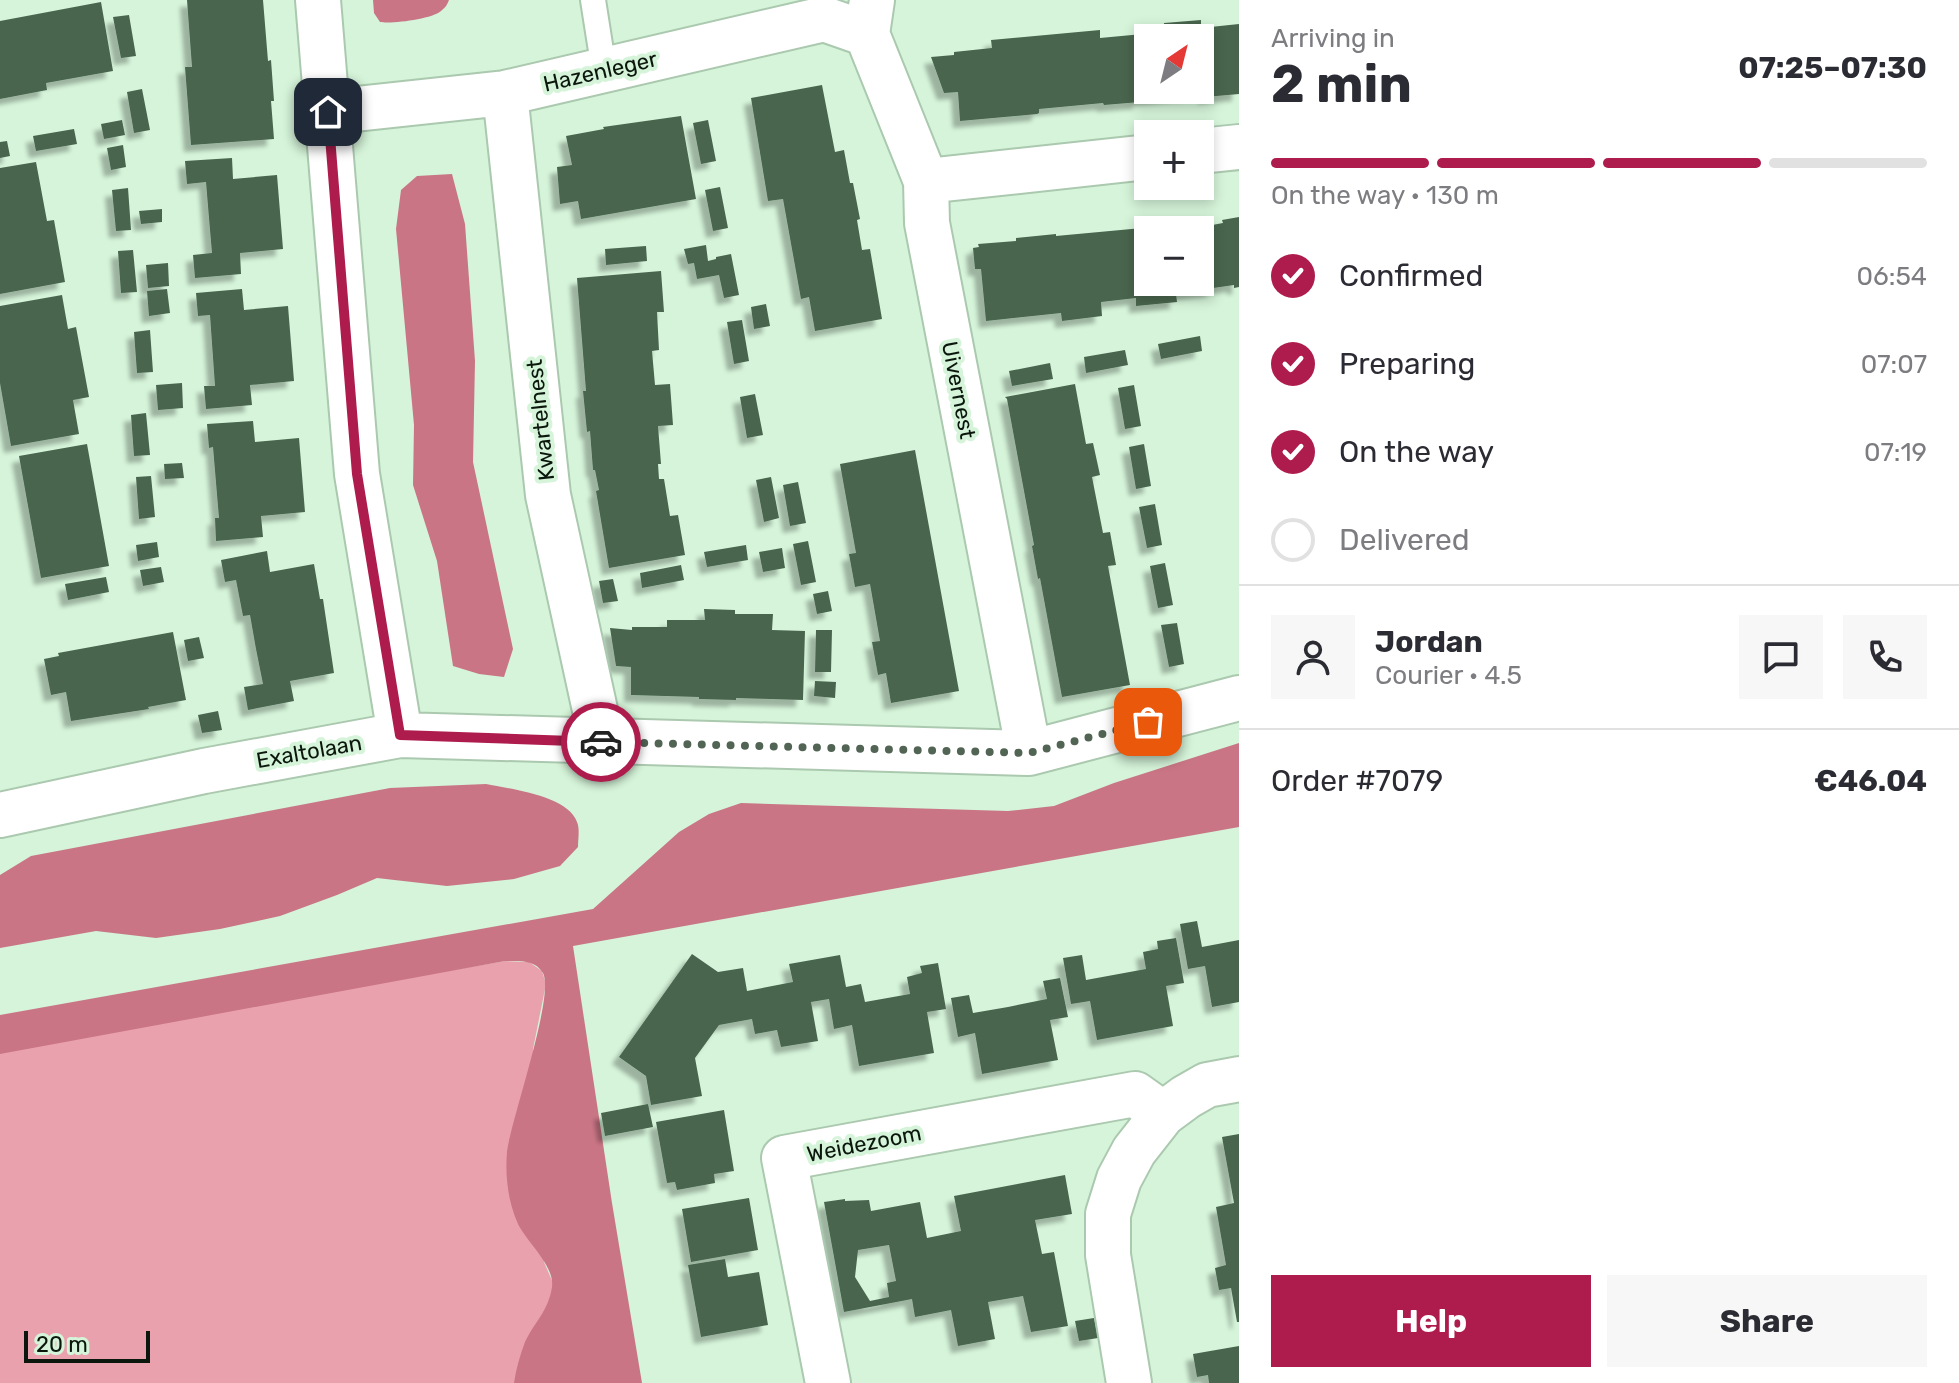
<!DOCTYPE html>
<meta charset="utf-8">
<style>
body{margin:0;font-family:Rubik,sans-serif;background:#f7f7f7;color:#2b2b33;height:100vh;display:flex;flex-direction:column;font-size:30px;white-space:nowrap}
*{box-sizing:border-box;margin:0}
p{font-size:26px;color:#7c7c81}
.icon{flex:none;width:44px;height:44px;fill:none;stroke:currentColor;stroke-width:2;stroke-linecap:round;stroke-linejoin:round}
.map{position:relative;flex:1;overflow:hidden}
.panel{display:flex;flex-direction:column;background:#fff;width:720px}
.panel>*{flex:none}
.needle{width:52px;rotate:35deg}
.controls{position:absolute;left:1134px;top:24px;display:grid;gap:16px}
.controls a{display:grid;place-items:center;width:80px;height:80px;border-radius:0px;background:#fff;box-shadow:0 4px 12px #0003;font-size:40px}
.scale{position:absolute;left:24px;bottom:20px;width:126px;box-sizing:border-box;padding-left:8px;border:4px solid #0b160d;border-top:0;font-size:22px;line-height:28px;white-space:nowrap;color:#0b160d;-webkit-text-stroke:6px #d5f4d9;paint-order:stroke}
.pin{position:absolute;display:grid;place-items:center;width:68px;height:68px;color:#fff;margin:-34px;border-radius:16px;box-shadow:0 4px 12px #0006}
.courier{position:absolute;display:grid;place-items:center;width:80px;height:80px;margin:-40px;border:6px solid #ae1c4e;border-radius:50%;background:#fff;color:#222;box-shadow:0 2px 10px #0007}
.head em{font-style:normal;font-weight:700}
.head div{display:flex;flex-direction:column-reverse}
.head{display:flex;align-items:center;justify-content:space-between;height:136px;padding:0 32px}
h1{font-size:52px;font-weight:700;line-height:60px}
.bar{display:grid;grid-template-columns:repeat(4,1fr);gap:12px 8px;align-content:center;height:96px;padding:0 32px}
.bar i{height:10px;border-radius:6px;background:#e1e1e2}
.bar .on{background:#ae1c4e}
.bar p{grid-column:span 4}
.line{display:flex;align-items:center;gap:20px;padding:0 32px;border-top:2px solid #e1e1e2}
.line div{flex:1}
.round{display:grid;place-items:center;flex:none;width:84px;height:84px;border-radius:0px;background:#f7f7f7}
ol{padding:0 32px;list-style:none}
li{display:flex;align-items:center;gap:24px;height:88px}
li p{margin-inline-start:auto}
li .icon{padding:8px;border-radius:50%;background:#ae1c4e;color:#fff;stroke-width:4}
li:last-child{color:#7c7c81}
li i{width:44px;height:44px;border:4px solid #e1e1e2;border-radius:50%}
.action{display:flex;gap:16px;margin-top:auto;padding:16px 32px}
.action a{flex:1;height:92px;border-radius:0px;background:#ae1c4e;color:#fff;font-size:32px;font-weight:700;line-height:92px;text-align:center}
.action a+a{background:#f7f7f7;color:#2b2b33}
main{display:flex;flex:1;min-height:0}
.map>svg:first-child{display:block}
.green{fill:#eaa1ae}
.water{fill:#c97585}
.building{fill:#49654e;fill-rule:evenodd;filter:url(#shadow)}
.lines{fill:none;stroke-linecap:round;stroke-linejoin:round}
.service-casing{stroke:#abc9af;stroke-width:28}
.minor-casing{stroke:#abc9af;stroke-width:48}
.service{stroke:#fff;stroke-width:24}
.minor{stroke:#fff;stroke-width:44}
.done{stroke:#526454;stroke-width:8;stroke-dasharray:0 14.4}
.route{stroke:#ae1c4e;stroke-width:10}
.labels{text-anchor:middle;stroke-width:8;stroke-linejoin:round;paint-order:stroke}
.street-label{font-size:22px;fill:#0b160d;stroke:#d5f4d9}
</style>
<main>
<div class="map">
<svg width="1239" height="1383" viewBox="0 0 1239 1383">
<defs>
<filter id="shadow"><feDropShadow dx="-7" dy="7" stdDeviation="2" flood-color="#0004"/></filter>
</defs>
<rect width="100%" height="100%" fill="#d5f4d9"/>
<path class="green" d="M505,961L529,962L542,971L546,984L533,1049L544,1262L553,1283L567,1383H0V1049Z"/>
<path class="water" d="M373,0H449C447,5 446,7 441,11C432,19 393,24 380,22L374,13Z
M452,174L465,224L475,361L473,462L513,649L504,677L479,674L453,666L437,561L413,485L414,425L396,229L401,190L417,176Z
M1239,743V827L573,946L612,1203L642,1383H514C516,1369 520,1355 525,1342C535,1321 548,1312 552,1287C555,1266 526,1241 518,1224C508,1202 505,1176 507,1152C511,1119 555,996 543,973C535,959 518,961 505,961L0,1054V1015L593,909L679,832L709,814L741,803L1008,811L1054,806L1114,783Z
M486,784C511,789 568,796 577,822C580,829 578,839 578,847L560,866L514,879L447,886L377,878L337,895L280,916L220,929L156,938L96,931L0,948V875L31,856L390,788Z"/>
<path class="building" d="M187,0H263L268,61L271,60L274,101H271L274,139L191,145L185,67H192Z
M101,2L113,71L46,83L47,90L0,99V21Z
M129,15L136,56L121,58L113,17Z
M1201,20V28L1239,24V94L1205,97V93L1140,99V102L1104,105L1103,103L1039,109V113L1037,114L960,121L958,92L944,93L931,57L954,55V52L992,48L991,40L1100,30V38L1164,32V23ZM1148,38H1200V90H1148Z
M822,85L835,152L844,150L850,183H853L860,219L857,220L862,250L870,249L882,319L815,331L809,297L801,299L783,199L768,201L751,98Z
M142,89L150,130L134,133L127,92Z
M681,116L696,199L581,219L578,201L560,204L557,167L572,165L566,136L604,129L603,127Z
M122,120L125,135L104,139L101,124Z
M708,120L716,161L701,164L693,123Z
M74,129L77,144L36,151L33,136Z
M7,141L10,156L0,158V142Z
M123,145L126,167L111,170L107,148Z
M232,158L233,179L277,175L283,249L240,253L241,274L195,278L193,255L212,253L209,218L206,182L187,184L185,161Z
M36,162L47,221L54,220L65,282L0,294V168Z
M720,187L728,228L713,231L705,190Z
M128,188L131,230L116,231L112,190Z
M162,209V222L141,224L139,211Z
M1239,217V287L1234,288V285L1213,288L1214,290L1176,294L1177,302L1136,306V298L1101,302L1102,316L1062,321L1061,313L986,321L981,269H975L973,248L979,247L978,244L1016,241V238L1056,234V236L1207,222V226L1223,223L1222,220ZM1148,230H1200V282H1148Z
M706,245L708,261L716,259V257L731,254L739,295L724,298L719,275L697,279L694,263L688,264L684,249Z
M646,246L647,261L606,265L605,249Z
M133,250L137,292L121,293L118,251Z
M168,263L169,286L148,288L146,265Z
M661,271L664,312H657L659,350L652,351L655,385L670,384L673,425L658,426L661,464H658L659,479H664L670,516L678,515L685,555L609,568L596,491L599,490L595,470H593L590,431L587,432L583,391H586L577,278Z
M167,289L170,313L149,316L147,291Z
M242,289L244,310L288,306L294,381L250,385L252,405L206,409L204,386H215L210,315L198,316L196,293Z
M62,295L68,329L76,327L89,397L73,400L79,434L11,446L0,383V306Z
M766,304L770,326L754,329L751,307Z
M742,320L749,361L734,364L727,322Z
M150,330L153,372L137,373L134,332Z
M1200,336L1202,351L1161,359L1158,344Z
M1125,350L1128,365L1086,373L1084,357Z
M1050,363L1053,379L1012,386L1009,371Z
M182,383L183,408L158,410L156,385Z
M1075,384L1086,444L1093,443L1100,475L1092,477L1103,533L1110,532L1116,565L1108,566L1130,685L1062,697L1040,578L1038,579L1032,546L1034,545L1007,399L1005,397Z
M1134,385L1141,426L1125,429L1118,388Z
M755,394L763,435L747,438L740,397Z
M146,413L150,455L134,456L131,415Z
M253,421L255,442L299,438L305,512L261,516L263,537L216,541L215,518H219L213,447L209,448L207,424Z
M87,444L109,566L41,578L19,456Z
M1144,444L1151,486L1136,489L1129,447Z
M915,450L959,691L891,703L886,673L878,675L872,642L880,641L870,584L855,587L849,554L856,553L840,464Z
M182,463L184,478L165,479L164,464Z
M151,476L155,517L139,519L136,477Z
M771,477L779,518L764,522L756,480Z
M798,482L806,523L790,526L783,485Z
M1155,504L1162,545L1147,548L1139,507Z
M808,541L816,582L801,585L793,544Z
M157,542L159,557L138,561L136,545Z
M746,545L748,560L707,567L704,552Z
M782,548L785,568L763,572L759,552Z
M267,551L270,572L314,564L320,599H323L334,673L290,681L294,701L248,710L244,687L263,684L256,649L250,615L243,616L236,580L225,582L221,560Z
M1165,563L1173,605L1158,608L1150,566Z
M681,565L684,580L642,588L640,573Z
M161,567L164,582L143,586L140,570Z
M106,577L109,592L68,600L65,584Z
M613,579L618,601L603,603L599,581Z
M828,591L832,611L817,614L813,594Z
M704,609L735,610V614H773L772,630L805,631L803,700L736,698V700L699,699V697L631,695V667L616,666L610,628L632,630V627H667V620H705Z
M1177,623L1184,664L1169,667L1161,625Z
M816,630H832L831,672H815Z
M173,632L186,700L148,707L149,709L71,721L66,692L51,695L44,659L59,656L58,653Z
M199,637L204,658L188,661L184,640Z
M815,681L836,682L835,698L814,696Z
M218,711L222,730L202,733L198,715Z
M1197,921L1202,947L1239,940V1002L1212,1007L1205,966L1188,969L1180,924Z
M1176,938L1184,983L1166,986L1173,1026L1097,1040L1090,1001L1071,1004L1063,958L1082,955L1086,980L1146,969L1143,952L1158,949L1157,941Z
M692,954L718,972L743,968L747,991L793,982L789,964L840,955L846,987L861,984L865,1002L910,994L907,977L922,973L920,966L938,963L946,1009L927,1012L934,1053L859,1066L852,1025L834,1029L829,999L811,1002L818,1041L781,1047L777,1030L755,1034L752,1019L719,1025L695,1058L702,1096L651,1105L646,1076L619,1057Z
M1060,978L1068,1017L1050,1020L1058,1060L982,1074L975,1033L958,1037L951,998L969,995L973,1013L1008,1007L1047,999L1043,981Z
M648,1104L653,1127L605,1136L601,1113Z
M724,1110L734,1171L714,1174L715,1183L677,1190L675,1182L667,1183L656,1122Z
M1239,1134V1322H1237L1231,1288L1219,1290L1215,1268L1226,1265L1216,1207L1234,1203L1222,1137Z
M1065,1175L1072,1214L1035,1220L1042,1254L1054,1252L1068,1326L1031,1332L1023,1296L988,1302L995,1339L958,1346L951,1310L915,1317L912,1299L844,1312L824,1202L845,1199V1201L869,1200L871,1211L920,1202L927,1238L961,1231L954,1196ZM889,1245L896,1281L887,1283L889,1297L870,1301L855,1277L858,1250Z
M749,1198L758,1250L691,1262L682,1209Z
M725,1259L728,1277L759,1272L768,1325L701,1337L688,1265Z
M1094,1318L1098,1338L1079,1341L1075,1321Z
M1239,1346V1383H1209L1208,1375L1197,1377L1193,1354Z"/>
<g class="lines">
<defs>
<path id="service" d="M593,0L604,70"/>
<path id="minor" d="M318,0L357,474L400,735
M872,0L867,34L926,181L927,223L1029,753
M505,93L548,495L602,742
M328,112L505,93L824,19L867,34
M1200,151L1239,147
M926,181L1148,157
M0,815L204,771L400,735L1029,753L1239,698
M828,1383L784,1158L1135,1094L1163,1114
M1129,1383L1108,1255V1214L1119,1179L1134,1151L1163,1114L1186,1097L1207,1085L1239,1079"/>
</defs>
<use href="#service" class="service-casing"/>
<use href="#minor" class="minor-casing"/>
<use href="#service" class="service"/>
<use href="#minor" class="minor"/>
</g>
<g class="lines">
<path class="done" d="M601,742L1029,753L1148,722"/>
<path class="route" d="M328,112L357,474L400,735L601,742"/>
</g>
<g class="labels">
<g class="street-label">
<text transform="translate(600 71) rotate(-13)" y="8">Hazenleger</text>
<text transform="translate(959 390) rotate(79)" y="8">Uivernest</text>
<text transform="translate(540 420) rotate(-96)" y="8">Kwartelnest</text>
<text transform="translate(309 751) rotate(-10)" y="8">Exaltolaan</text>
<text transform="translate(864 1143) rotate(-11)" y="8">Weidezoom</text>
</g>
</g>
</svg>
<div class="controls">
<a><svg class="needle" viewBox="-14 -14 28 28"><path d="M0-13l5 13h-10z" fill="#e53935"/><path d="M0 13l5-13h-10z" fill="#7c7c81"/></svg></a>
<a>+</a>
<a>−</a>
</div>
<div class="scale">20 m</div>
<div class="pin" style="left:1148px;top:722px;background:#ea580c"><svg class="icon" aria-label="bag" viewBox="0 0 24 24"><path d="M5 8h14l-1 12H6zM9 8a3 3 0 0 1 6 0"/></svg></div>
<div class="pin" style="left:328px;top:112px;background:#1f2937"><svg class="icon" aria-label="home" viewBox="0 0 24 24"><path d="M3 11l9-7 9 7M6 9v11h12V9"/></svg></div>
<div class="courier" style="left:601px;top:742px"><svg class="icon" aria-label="car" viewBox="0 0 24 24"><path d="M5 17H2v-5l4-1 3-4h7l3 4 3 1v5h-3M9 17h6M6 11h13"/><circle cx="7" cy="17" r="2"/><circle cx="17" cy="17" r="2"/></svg></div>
</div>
<section class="panel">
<div class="head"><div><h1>2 min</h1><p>Arriving in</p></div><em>07:25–07:30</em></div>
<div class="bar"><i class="on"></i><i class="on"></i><i class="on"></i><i></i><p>On the way · 130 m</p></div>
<ol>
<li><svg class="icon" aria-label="check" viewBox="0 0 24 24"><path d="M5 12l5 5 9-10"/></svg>Confirmed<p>06:54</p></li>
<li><svg class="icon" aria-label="check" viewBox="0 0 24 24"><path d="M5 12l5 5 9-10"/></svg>Preparing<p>07:07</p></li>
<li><svg class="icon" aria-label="check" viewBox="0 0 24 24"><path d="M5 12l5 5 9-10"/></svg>On the way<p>07:19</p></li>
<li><i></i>Delivered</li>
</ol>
<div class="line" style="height:144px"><a class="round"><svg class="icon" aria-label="person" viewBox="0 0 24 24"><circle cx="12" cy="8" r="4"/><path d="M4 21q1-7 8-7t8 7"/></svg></a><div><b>Jordan</b><p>Courier · 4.5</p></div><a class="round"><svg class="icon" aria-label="chat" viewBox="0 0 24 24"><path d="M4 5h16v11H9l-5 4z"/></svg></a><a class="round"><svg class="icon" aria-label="phone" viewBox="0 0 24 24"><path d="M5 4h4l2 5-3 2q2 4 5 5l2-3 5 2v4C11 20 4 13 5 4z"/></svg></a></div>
<div class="line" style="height:104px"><div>Order #7079</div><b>€46.04</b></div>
<div class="action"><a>Help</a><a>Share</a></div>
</section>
</main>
